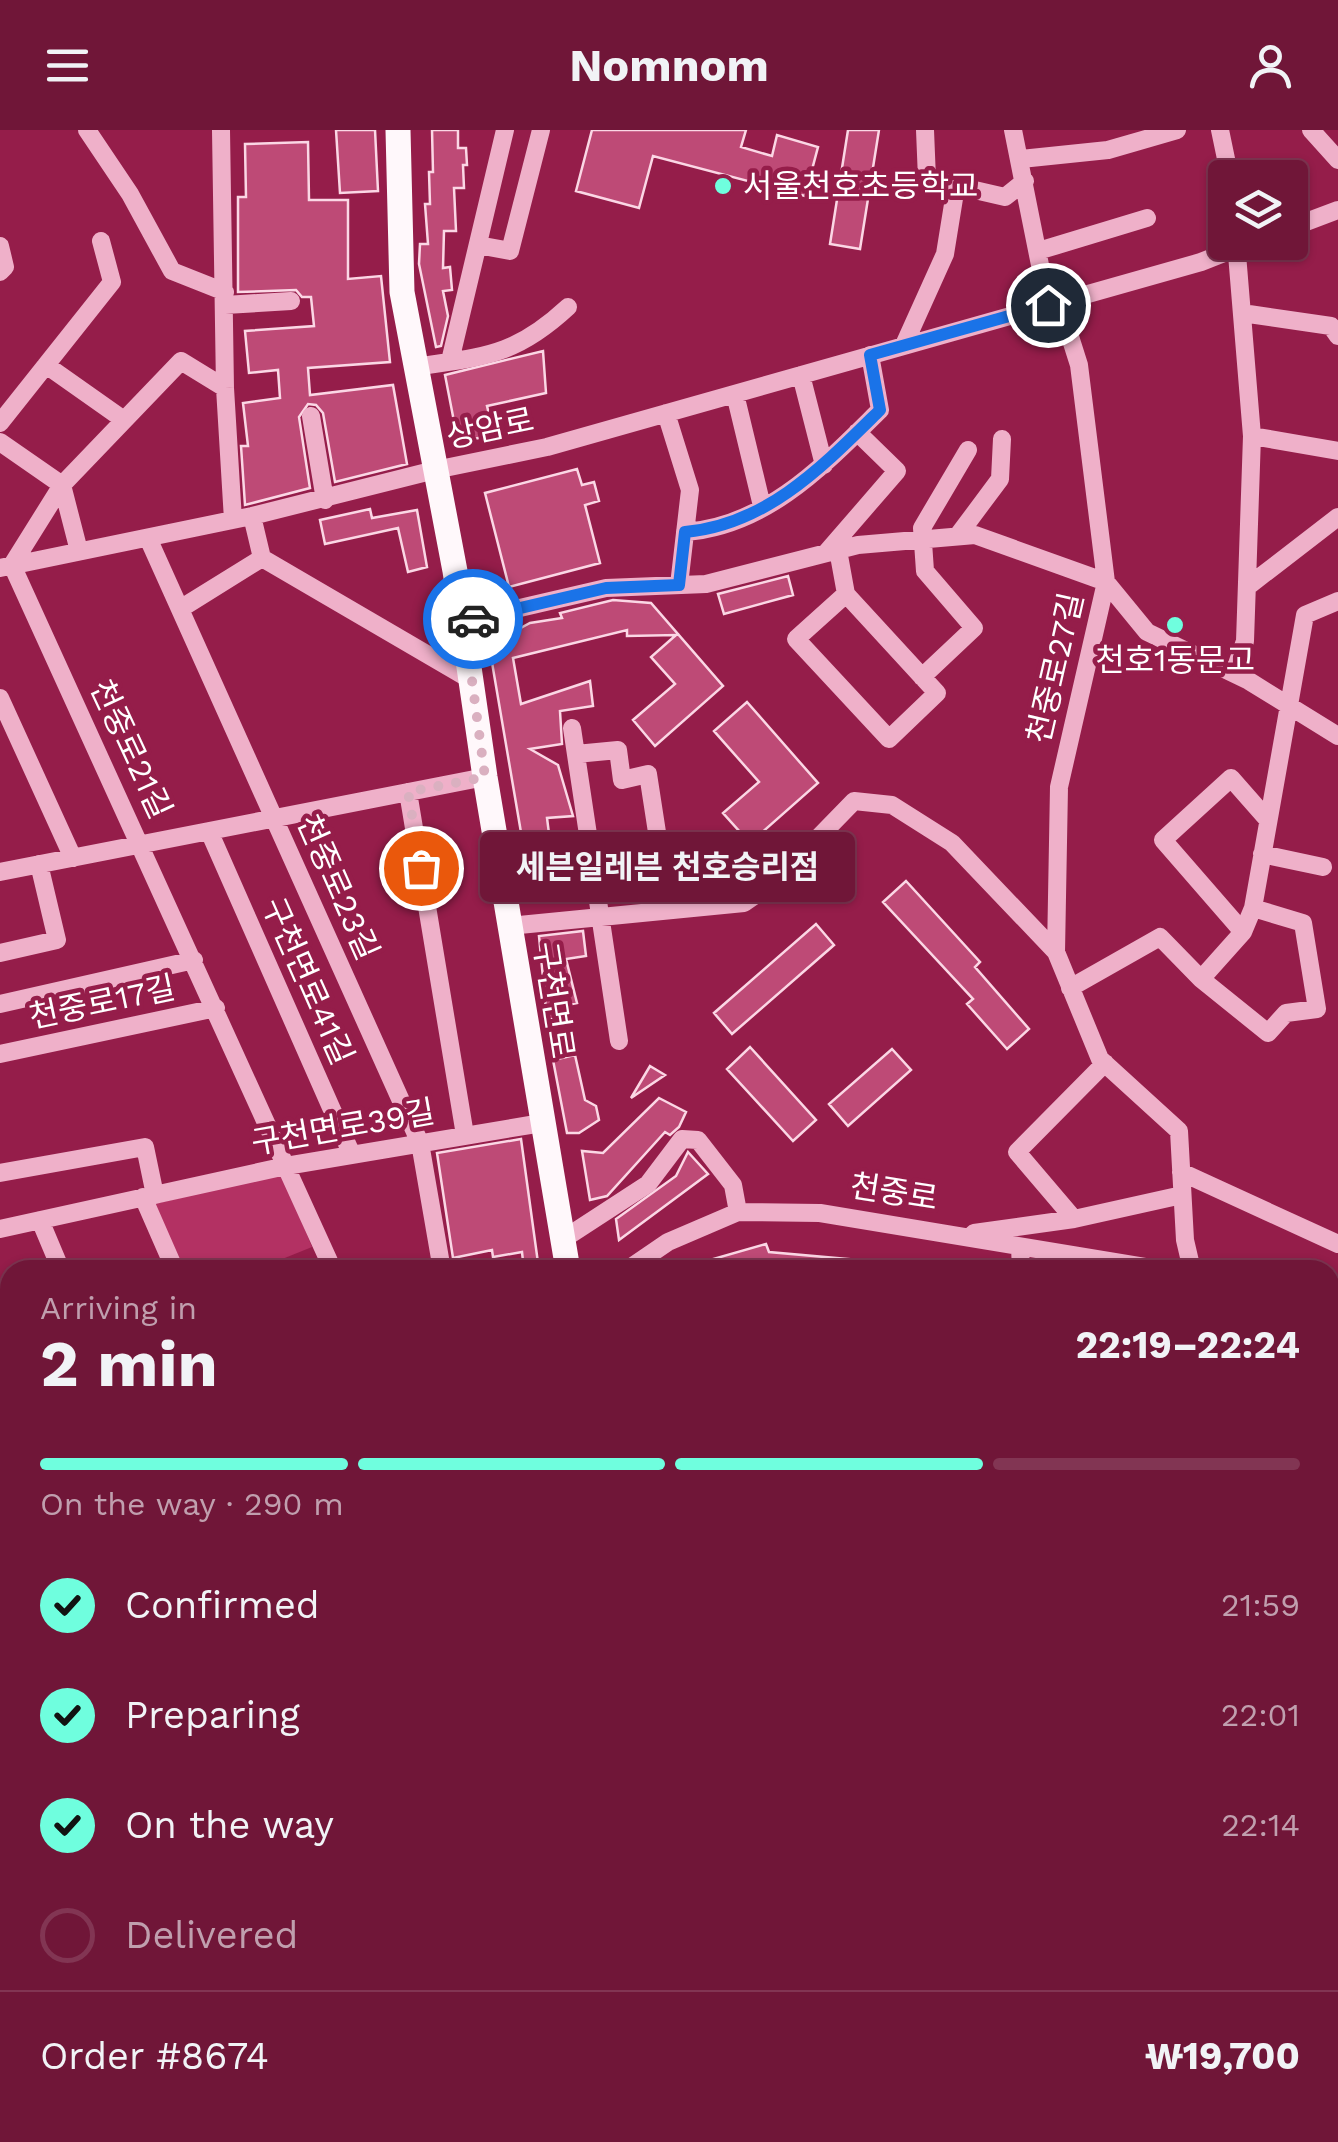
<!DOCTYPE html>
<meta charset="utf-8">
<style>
body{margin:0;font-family:"Work Sans","Noto Sans KR",sans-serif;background:#782343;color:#f1f3f6;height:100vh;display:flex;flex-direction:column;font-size:38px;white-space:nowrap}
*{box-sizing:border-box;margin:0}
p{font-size:32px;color:#c09fae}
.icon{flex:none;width:55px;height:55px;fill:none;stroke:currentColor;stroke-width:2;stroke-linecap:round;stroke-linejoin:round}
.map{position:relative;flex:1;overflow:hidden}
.panel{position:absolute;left:0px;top:1130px;width:1340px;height:882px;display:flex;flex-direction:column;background:#701638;border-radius:30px 30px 0 0;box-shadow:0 2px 8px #0004,0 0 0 2px #823553}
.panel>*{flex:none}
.fabs{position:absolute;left:1208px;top:30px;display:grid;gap:20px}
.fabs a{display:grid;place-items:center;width:100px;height:100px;border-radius:10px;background:#701638;box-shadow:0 2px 8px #0004,0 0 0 2px #823553;font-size:50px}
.pin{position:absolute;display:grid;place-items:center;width:85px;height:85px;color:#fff;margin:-42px;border:5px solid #fff;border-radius:50%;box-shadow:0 2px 10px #0007}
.courier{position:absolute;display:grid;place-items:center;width:100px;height:100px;margin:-50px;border:8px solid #1a73e8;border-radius:50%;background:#fff;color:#222;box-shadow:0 2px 12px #0007}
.bubble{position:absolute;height:70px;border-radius:10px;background:#701638;box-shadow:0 2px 8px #0004,0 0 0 2px #823553;font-size:32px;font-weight:700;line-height:70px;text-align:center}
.summary em{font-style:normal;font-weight:700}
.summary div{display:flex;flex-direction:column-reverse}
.summary{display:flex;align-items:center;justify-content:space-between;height:170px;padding:0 40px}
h1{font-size:65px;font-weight:700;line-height:75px}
.bar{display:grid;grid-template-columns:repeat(4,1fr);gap:15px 10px;align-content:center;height:120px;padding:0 40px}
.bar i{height:12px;border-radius:8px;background:#823553}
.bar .selected{background:#6ffede}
.bar p{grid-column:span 4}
.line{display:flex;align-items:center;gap:25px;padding:0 40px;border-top:2px solid #823553}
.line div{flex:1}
ol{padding:0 40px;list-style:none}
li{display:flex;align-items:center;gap:30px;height:110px}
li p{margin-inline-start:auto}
li .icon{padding:10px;border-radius:50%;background:#6ffede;color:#111;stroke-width:4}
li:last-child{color:#c09fae}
li i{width:55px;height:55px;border:5px solid #823553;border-radius:50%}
header{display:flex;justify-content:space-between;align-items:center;height:130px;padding:0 40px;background:#701638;font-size:45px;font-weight:700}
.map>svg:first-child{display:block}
.green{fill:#b33163}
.building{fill:#be4a76;stroke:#fbd7e5;stroke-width:2.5}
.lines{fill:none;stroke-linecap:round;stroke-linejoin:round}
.minor{stroke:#efb0c9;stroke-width:18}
.major{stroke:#fff8fb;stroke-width:25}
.done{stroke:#dab0c0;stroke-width:10;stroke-dasharray:0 18}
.route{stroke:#1a73e8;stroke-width:12}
.poi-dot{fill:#6ffede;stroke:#951d4a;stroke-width:4}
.labels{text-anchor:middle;stroke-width:9;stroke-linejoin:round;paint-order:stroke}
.poi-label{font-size:32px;fill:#fff;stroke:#951d4a;text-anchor:start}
.street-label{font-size:32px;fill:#fff;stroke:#951d4a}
</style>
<header><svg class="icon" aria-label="menu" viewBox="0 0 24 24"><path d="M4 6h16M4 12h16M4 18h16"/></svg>Nomnom<svg class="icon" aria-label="person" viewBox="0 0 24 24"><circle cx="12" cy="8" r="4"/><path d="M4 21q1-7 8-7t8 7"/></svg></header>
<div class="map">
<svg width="1338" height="2012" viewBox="0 0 1338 2012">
<rect width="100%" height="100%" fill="#951d4a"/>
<path class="green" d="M282,1044L312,1117L255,1140H182L154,1074Z"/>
<path class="building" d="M336,0H375L378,61L340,63Z
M432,0H458V18H466L467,35H463L464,58H454L456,101H444L443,138L450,137L452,160L443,161L448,186L441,216L436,217L419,134L420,114H428L425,74H430L429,42H433Z
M592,0H746L741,17L772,26L777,5L818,17L805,66L653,26L639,78L576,61Z
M848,0H879L860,119L830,114Z
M308,12L309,70H348V149L381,146L390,232L308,238L310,265L393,255L407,334L335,352L323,283L316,275L308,274L299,287L310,358L245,375L241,316H248L243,273L280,268L278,240L249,243L245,201L314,196L311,167H302L296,160L238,162V67H246L245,14Z
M543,221L546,263L487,276L494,305L458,312L445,245Z
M577,339L582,355L594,352L599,371L585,375L600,433L509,457L485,363Z
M370,379L372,388L417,380L427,437L408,442L398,398L325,414L320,390Z
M788,446L793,465L724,484L718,464Z
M613,470L651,473L723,556L655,616L633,590L675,554L651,527L676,505L627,506V500L513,528L521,574L590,551L593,576L560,581L562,614L530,619L558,635L573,686L547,688L555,751L530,755L489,515L530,493L562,488L560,483Z
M747,572L818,653L750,713L723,683L759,652L714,601Z
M906,751L980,832L975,837L1029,899L1007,919L967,874L973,869L883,772Z
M816,794L834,815L732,904L714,883Z
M583,801L586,826L566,829L577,873L567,875L568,886L547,890L539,806Z
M750,917L816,990L793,1011L727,939Z
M892,919L911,940L848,996L829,974Z
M575,925L585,970L596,976L599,990L579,1003H567L553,930Z
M650,936L665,945L631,968Z
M659,968L686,982L679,997L670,1005L665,1002L607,1066L590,1070L582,1021L603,1023Z
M521,1009L539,1140H524L522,1122L493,1127L492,1120L453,1128L437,1023Z
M688,1022L708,1044L619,1110L616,1089L676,1046Z
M766,1114L769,1122L858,1130V1140H689V1136Z"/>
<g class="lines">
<path class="minor" d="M87,0L130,64L172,141L225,162
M221,0L225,258L233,390
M925,0L927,49L1005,67L1025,51
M1013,0L1048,175
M1220,0L1230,48
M1311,0L1338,30
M1021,29L1108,20L1177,0
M1290,98L1338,80
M478,115L510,121L541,0
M0,116L5,137L0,142
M1038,121L1147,88
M1059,172L1079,235L1106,452L1059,657L1056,822L1100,929L1179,1001L1185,1110L1192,1140
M225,175L291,171
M1242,183L1331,196L1338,206
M904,215L945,124L956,56
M450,231L505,0
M46,235L124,290
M415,237C484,226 514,227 568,177
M801,245L824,335
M225,258L181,231L62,355L12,435L333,1140
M735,264L762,376
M666,283L690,360L679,455
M311,286L325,370
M0,293L112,152L101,111
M1252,306L1338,321
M0,312L62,355L79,421
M252,386L262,428L471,550
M685,402C767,396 824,335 880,280L870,225
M959,404L1000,349L1002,309
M148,408L420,1013L442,1140
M838,420L846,464L937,563L889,609L796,509L846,464
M826,423L897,341L857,302
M0,438L252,386L435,340L547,317L1201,132L1252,112
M1247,457L1338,387
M180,479L262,428
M464,491L606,458L706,454L858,415L975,405L1106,452L1147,502L1249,551L1338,606
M1234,543L1245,511L1252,306L1236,112
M922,547L974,498L925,441L922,398L968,320
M0,568L73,728
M572,598L619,911
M576,624L618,620L622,650L648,644L669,780
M408,662L465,1005
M209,701L352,1025
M1262,724L1323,737
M0,742L485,647
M509,796L744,773L778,749L854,671L892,675L952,713L1056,822
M1243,802L1163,710L1231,648L1268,690
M0,823L57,810L39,734
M1201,849L1243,802L1253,778L1305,485L1338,471
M1070,858L1160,807L1201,849L1268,903L1286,883L1317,879L1303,793L1253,778
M0,874L194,830
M0,924L216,878
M1181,1042L1338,1114
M0,1043L145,1017L155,1065
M143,1067L175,1140
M1074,1089L1017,1022L1105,933
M40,1090L61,1140
M0,1099L286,1036L542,993
M974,1103L1074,1089L1182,1065
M562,1110L648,1054L682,1009L698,1010L733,1055L738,1082
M1020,1117L1021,1140
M627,1140L668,1112L738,1082L820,1083L1163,1140
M1330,1167L1338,1168
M1330,1204L1338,1193
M0,1223L10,1248
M1330,1360L1338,1362
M0,1369L10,1364
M1330,1470H1338
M1330,1532L1338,1536
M1330,1607L1338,1612
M0,1632L10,1663
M1330,1688L1338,1691
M1330,1790L1338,1788
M1330,1839L1338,1813
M0,1973L10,1969
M113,2002L116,2012
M196,2002H223
M280,2002L283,2012
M343,2002L347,2012
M1257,2002L1260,2012
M141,2012L169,2002
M465,2012L479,2002
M601,2012L602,2002
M1108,2012L1110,2002
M1187,2012L1189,2002
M1285,2012L1287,2002"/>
<path class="major" d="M398,0L402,162L455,441L485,647L568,1140
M0,1530L10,1524
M717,2002L718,2012"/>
</g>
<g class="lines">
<path class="done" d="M421,738L408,662L485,647L464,491L473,489"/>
<path class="route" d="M473,489L606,458L679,455L685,402C767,395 824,335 880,280L870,225L1048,175"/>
</g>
<g class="poi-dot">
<circle cx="723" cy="56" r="10"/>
<circle cx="1175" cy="495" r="10"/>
</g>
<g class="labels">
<g class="poi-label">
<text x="743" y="67">서울천호초등학교</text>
<text x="1175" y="541" text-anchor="middle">천호1동문고</text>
</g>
<g class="street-label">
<text transform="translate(490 298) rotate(-12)" y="11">상암로</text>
<text transform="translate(1055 538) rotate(-77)" y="11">천중로27길</text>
<text transform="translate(131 619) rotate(65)" y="11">천중로21길</text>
<text transform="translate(338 757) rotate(66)" y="11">천중로23길</text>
<text transform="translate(308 851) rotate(66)" y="11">구천면로41길</text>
<text transform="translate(554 870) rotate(81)" y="11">구천면로</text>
<text transform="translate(102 872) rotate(-12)" y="11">천중로17길</text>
<text transform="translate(343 997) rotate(-10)" y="11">구천면로39길</text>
<text transform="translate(894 1062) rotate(9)" y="11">천중로</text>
</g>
</g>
</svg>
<div class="fabs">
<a><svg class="icon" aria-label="layers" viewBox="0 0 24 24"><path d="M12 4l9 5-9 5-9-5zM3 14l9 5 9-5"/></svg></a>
</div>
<div class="pin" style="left:421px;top:738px;background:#ea580c"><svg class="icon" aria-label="bag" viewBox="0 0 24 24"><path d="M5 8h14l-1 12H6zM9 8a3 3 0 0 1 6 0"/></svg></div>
<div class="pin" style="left:1048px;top:175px;background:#1f2937"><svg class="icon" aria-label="home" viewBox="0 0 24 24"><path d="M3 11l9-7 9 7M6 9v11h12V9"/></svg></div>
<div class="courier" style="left:473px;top:489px"><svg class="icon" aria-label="car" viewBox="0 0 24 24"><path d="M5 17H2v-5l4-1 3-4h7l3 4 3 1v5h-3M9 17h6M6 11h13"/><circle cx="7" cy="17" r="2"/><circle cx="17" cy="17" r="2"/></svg></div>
<div class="bubble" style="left:480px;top:702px;width:375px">세븐일레븐 천호승리점</div>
<section class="panel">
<div class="summary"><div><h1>2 min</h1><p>Arriving in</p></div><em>22:19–22:24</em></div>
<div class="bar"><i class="selected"></i><i class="selected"></i><i class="selected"></i><i></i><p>On the way · 290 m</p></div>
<ol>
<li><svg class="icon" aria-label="check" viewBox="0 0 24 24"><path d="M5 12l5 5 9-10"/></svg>Confirmed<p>21:59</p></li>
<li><svg class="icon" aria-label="check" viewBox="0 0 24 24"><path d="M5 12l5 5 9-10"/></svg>Preparing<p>22:01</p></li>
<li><svg class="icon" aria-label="check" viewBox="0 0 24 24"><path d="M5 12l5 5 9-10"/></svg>On the way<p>22:14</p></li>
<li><i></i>Delivered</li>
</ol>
<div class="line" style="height:130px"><div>Order #8674</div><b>₩19,700</b></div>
</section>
</div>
